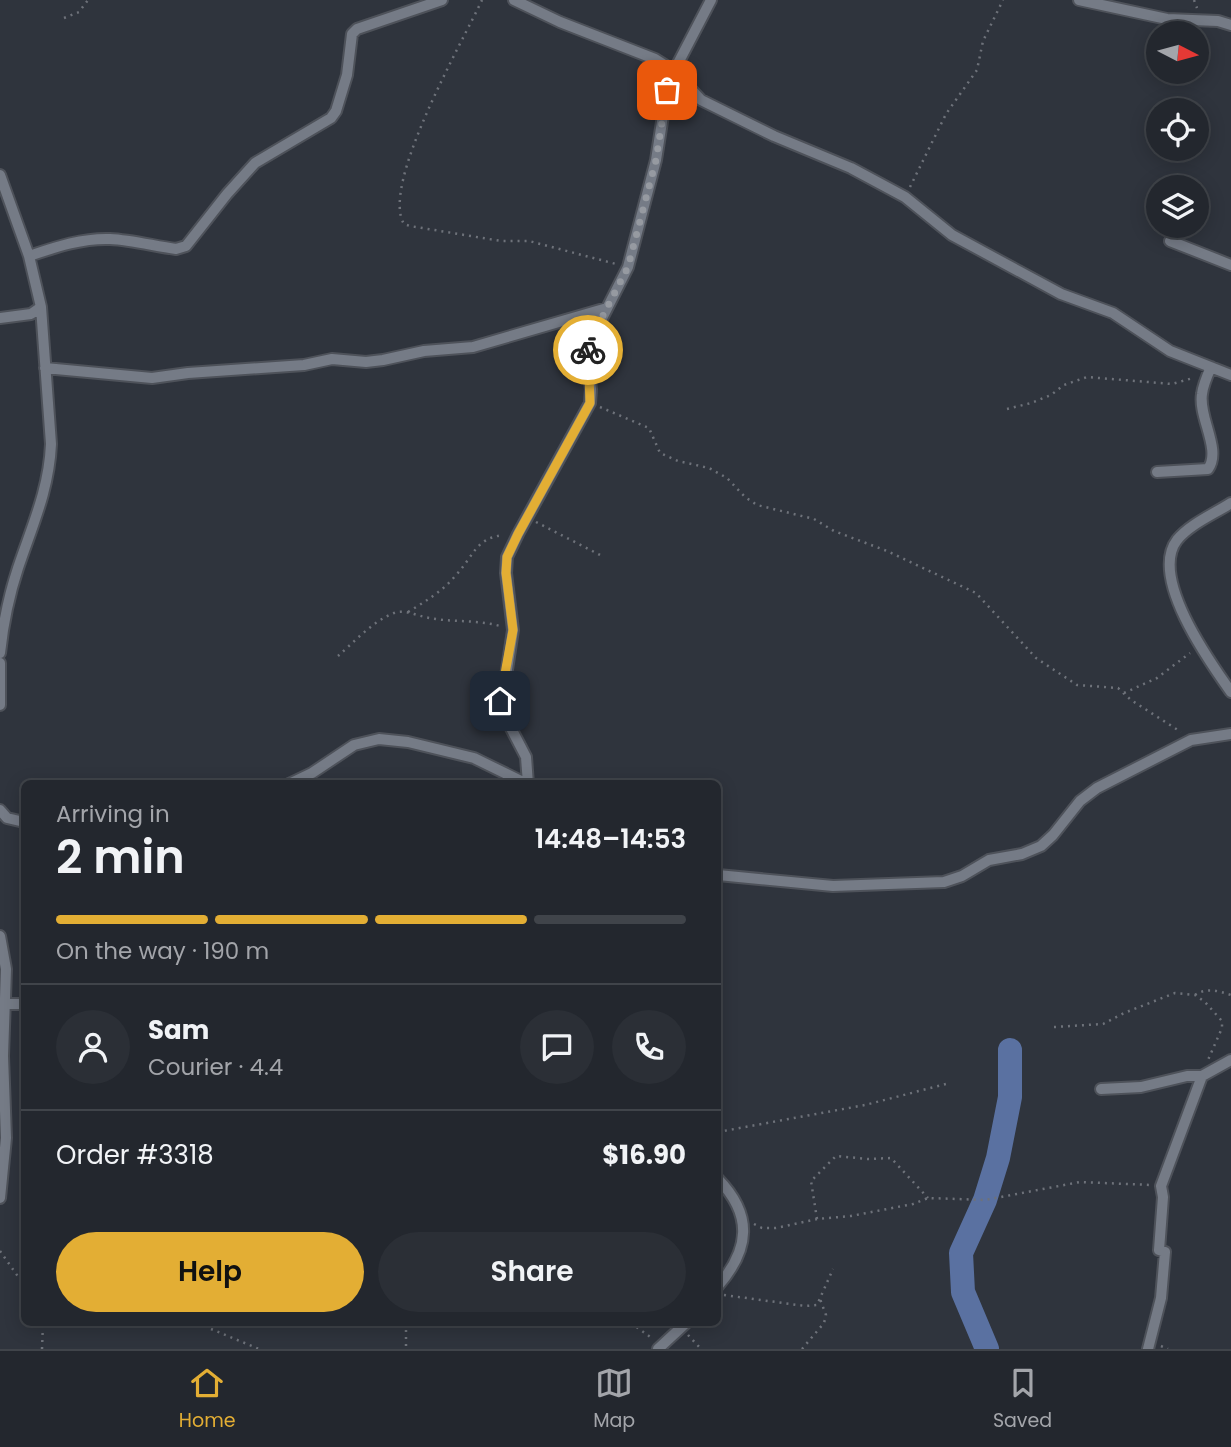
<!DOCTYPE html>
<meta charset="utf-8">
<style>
body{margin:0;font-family:Poppins,sans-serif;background:#2b2f36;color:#f1f3f6;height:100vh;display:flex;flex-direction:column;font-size:26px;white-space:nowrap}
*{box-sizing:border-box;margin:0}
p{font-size:23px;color:#a3a5aa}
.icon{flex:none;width:38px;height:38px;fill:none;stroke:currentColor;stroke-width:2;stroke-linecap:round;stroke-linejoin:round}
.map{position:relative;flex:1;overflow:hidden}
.side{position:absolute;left:21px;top:780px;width:700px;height:546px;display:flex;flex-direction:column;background:#23272e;border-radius:10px;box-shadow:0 4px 18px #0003,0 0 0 2px #40444a}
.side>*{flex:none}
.needle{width:46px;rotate:96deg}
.fabs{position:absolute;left:1146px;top:21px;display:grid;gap:14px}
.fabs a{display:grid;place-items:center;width:63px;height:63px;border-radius:50%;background:#23272e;box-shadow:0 4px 18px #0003,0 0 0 2px #40444a;font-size:35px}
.pin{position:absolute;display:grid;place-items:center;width:60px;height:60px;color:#fff;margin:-30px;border-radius:14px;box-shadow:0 4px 10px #0006}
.courier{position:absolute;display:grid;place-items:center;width:70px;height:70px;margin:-35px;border:5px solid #e3ae34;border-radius:50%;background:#fff;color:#222;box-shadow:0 2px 9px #0007}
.overview em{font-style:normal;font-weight:600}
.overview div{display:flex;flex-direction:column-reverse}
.overview{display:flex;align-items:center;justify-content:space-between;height:119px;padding:0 35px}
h1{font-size:46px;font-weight:600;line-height:52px}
.bar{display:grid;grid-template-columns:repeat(4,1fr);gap:10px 7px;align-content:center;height:84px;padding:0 35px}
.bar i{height:9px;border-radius:5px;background:#40444a}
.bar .current{background:#e3ae34}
.bar p{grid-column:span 4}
.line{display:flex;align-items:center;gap:18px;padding:0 35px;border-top:2px solid #40444a}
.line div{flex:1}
.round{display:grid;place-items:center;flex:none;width:74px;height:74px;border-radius:37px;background:#2b2f36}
.action{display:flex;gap:14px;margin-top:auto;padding:14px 35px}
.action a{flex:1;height:80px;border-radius:42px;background:#e3ae34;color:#111;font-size:28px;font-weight:600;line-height:80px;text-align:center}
.action a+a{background:#2b2f36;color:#f1f3f6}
.tabs{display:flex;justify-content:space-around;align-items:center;height:98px;border-top:2px solid #40444a;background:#23272e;font-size:19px;color:#a3a5aa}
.tabs a{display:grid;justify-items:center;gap:4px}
.tabs .current{color:#e3ae34}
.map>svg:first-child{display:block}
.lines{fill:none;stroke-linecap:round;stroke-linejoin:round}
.river{stroke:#5a71a1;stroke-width:24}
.minor-casing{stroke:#4e525a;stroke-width:14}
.path{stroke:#6e727a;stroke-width:2.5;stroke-dasharray:2 5;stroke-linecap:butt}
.minor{stroke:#757b86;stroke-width:10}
.done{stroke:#969aa1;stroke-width:7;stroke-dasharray:0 12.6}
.route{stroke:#e3ae34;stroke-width:9}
</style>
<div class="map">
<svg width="1231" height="1349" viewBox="0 0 1231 1349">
<rect width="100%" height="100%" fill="#2f343d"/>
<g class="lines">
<path class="river" d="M987,1349L963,1292L961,1253L985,1200L998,1158L1010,1097V1050"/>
<defs>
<path id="minor" d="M514,0L560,22L655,59L674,71L701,100L774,136L851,168L905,197L952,235L1061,294L1113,313L1170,351L1231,375
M1079,0L1167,19L1218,21L1231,25
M0,175L29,256L41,307L51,444C49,490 32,526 18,568C9,595 3,625 0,653
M1170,241L1231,265
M29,256C56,247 82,238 110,239C132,240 154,246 176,249L186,246L227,194L255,163L331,118L336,111L347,75L352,34L357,29L442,0
M0,318L31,314L41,307
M45,368L152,378L188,373L304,365L332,359L366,362L383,360L424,351L473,347L607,308
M1157,472L1208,469C1222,450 1198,417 1202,394C1203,385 1207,376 1211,367
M1231,503C1214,514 1190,524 1177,540C1149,577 1209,661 1231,692
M0,663V705
M289,784L312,773L354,745L379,739L408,742L474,758L527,784
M528,784L526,757L501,709L513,630L506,573L507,557L518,534L590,403L591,389L587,361L588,346L628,267L656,160L667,90L674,71L711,0
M0,810L7,818L24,822
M718,875L833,886L944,882L962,876L989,860L1022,854L1041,846L1053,835L1080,801L1097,788L1191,740L1231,734
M0,936L6,969L3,1056L6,1138L0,1198
M6,1004H24
M1101,1089L1141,1087L1187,1076H1202L1231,1060
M718,1179C753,1215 750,1249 718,1286
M658,1349L686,1323
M1148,1349L1161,1298L1165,1252L1159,1250L1163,1197L1161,1186L1202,1076"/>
</defs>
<use href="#minor" class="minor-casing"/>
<path class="path" d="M482,0C463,41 380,185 404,224L410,226L501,241H529L616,264
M1194,0L1197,8
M64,18L79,12L88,0
M910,187L946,114L977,70L983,41L1003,0
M600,407L649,428L660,453L678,461L709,468L727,478L745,497L757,505L814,519L834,531L887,551L976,593L1036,658L1077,685L1118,688L1131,700L1181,732
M1007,409L1031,403L1051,395L1064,385L1087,377L1172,384L1193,378
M536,522L604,557
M408,612C426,601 443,591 456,575C474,556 475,538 504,535
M338,656C354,642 373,621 394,613C404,609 415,615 425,617C450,623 475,619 500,626
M1124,693L1157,678L1190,653
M1195,995C1207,987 1218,991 1231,995
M1054,1027L1103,1024L1124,1013L1175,993L1195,995L1205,1002L1222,1021V1028L1208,1060
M718,1132L865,1105L950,1083
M817,1219L811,1181L836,1156L868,1159L891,1158L928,1198
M754,1224L762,1228H776L817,1219L851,1216L913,1204L928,1198L985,1200L1080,1182L1151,1185
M0,1251L24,1285
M724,1295L805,1306L817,1305L833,1269
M406,1323V1349
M631,1323L653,1339
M211,1329L259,1349
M688,1335L701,1349
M1161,1346L1168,1349
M42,1349L43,1323
M802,1349L824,1323L826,1315L820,1299"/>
<use href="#minor" class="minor"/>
</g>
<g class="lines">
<path class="done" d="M588,350L593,335L628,267L656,160L667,90"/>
<path class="route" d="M500,701L513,630L506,573L507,557L518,534L590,403L588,350"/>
</g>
</svg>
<div class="fabs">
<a><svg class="needle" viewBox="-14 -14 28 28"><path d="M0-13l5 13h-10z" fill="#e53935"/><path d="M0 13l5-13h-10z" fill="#a3a5aa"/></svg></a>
<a><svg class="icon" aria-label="locate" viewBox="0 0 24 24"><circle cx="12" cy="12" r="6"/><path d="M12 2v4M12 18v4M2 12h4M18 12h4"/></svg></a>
<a><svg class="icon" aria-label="layers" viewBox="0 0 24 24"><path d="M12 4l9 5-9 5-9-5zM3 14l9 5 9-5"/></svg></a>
</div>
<div class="pin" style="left:667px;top:90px;background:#ea580c"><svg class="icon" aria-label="bag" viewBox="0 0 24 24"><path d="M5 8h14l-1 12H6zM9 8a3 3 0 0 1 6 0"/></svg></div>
<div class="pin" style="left:500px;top:701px;background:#1f2937"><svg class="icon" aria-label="home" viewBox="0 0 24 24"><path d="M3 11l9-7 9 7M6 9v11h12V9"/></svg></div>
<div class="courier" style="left:588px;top:350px"><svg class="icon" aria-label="bike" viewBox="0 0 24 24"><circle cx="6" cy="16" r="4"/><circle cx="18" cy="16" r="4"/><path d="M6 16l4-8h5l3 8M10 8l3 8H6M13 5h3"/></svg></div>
<section class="side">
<div class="overview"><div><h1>2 min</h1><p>Arriving in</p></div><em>14:48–14:53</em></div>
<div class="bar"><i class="current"></i><i class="current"></i><i class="current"></i><i></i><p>On the way · 190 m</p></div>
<div class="line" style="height:126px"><a class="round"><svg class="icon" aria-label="person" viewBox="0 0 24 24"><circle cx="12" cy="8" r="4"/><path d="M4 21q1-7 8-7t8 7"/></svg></a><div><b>Sam</b><p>Courier · 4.4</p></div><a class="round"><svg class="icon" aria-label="chat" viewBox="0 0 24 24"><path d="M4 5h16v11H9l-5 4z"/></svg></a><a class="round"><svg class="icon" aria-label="phone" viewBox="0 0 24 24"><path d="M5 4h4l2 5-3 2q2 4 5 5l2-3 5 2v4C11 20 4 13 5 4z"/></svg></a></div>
<div class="line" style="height:91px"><div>Order #3318</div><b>$16.90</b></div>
<div class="action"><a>Help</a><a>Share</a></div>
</section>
</div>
<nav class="tabs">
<a class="current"><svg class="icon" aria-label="home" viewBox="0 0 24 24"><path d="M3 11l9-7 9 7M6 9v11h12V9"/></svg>Home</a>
<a><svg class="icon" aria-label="map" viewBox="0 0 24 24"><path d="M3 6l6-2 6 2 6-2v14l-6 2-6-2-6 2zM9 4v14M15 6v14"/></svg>Map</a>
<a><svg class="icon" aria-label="saved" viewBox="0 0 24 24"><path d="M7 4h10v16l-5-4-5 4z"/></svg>Saved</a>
</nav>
